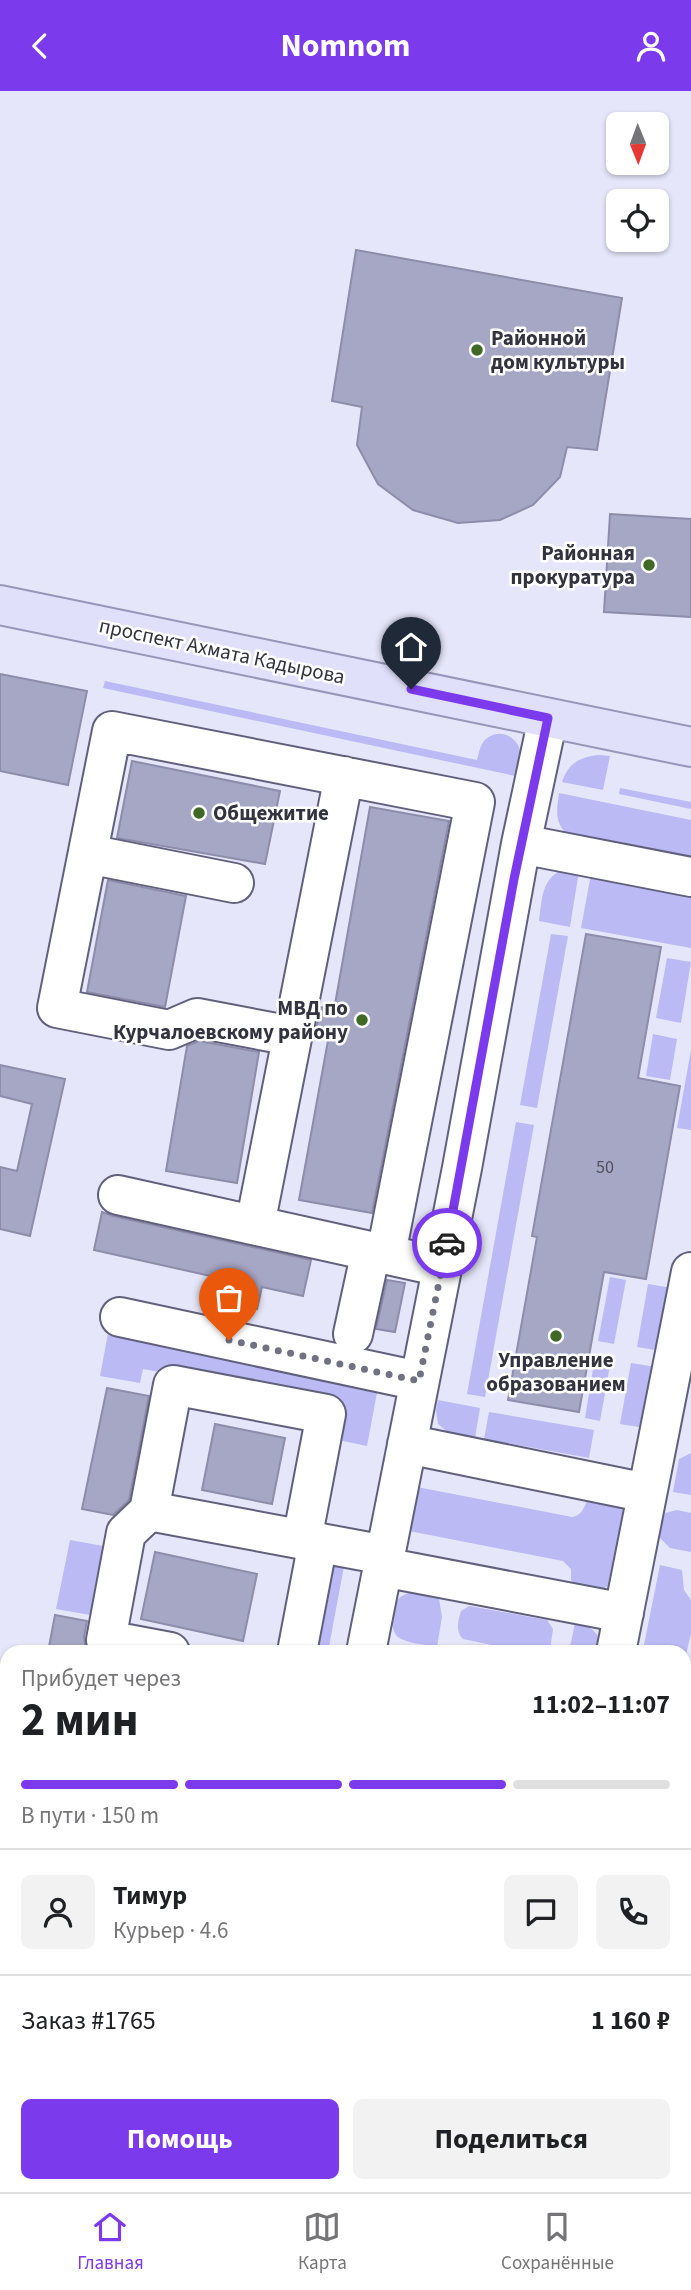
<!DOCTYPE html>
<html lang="ru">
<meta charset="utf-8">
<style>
body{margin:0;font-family:"Source Sans 3",sans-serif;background:#f2f2f2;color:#202124;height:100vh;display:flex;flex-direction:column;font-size:26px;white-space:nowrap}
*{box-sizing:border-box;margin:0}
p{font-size:23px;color:#757577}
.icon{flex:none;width:38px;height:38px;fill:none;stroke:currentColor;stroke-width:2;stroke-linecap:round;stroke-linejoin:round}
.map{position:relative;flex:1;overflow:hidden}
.side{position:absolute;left:0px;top:1554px;width:691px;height:548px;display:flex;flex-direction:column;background:#fff;border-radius:21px 21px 0 0;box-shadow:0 2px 5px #0004}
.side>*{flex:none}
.needle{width:46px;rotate:179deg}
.controls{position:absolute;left:606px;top:21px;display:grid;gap:14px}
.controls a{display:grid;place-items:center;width:63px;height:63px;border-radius:10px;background:#fff;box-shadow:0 2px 5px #0004;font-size:35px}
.pin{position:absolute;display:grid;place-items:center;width:60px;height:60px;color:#fff;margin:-72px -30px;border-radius:50% 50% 50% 0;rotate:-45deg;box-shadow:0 0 7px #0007}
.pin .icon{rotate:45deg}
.courier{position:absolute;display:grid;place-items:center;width:70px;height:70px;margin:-35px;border:5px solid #7c3aed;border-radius:50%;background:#fff;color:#222;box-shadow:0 2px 9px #0007}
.head em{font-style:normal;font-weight:700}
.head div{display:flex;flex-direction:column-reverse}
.head{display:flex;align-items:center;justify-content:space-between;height:119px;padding:0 21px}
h1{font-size:46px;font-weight:700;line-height:52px}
.bar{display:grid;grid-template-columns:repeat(4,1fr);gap:10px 7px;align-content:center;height:84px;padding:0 21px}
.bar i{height:9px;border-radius:5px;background:#e0e0e0}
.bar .on{background:#7c3aed}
.bar p{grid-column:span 4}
.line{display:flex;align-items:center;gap:18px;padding:0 21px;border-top:2px solid #e0e0e0}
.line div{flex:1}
.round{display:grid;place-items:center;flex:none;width:74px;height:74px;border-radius:10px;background:#f2f2f2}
.button{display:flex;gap:14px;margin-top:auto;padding:14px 21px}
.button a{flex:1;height:80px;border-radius:10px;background:#7c3aed;color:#fff;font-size:28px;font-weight:700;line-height:80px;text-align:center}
.button a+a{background:#f2f2f2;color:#202124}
header{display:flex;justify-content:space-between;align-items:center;height:91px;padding:0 21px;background:#7c3aed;color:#fff;font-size:32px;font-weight:700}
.tab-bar{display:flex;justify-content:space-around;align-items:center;height:98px;border-top:2px solid #e0e0e0;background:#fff;font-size:19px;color:#757577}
.tab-bar a{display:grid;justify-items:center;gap:4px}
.tab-bar .on{color:#7c3aed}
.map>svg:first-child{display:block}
.green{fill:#bbbaf4}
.forest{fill:#9b97e7}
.building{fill:#a6a6c5;stroke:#8d8dab;stroke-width:2}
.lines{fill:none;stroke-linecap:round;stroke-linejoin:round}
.minor-casing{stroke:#60607c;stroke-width:42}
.major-casing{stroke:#9696b8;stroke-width:42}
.minor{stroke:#fff;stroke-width:38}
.major{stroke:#e0e0fb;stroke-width:38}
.done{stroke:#717281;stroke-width:7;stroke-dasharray:0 12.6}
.route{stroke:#7c3aed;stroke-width:9}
.poi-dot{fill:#406926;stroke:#fff;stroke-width:2.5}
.labels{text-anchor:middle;stroke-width:5;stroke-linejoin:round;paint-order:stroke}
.number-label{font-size:18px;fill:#505061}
.poi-label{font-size:21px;font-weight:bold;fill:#333340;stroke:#fff;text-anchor:start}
.street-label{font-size:21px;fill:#333340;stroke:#fff}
</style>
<header><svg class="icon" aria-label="back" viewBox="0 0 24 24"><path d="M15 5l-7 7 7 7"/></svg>Nomnom<svg class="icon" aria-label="person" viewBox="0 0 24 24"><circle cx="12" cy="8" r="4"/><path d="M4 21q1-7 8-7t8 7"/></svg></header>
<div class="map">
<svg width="691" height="2101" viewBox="0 0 691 2101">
<rect width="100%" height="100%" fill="#e5e6f9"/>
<path class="green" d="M105,590L477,669C479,662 480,653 486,648C500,636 518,646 521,662C522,670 520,678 520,686L103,597Z
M598,664L610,665L603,699L562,691C568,673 579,666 598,664Z
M620,697L691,711V718L619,703Z
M559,702L691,729V770L567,743C554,731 557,718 559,702Z
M562,779L579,780L570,836L539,830C542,810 541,788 562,779Z
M591,783L691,800V857L581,837Z
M551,843L568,845L537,1017L520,1014Z
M667,867L691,871L681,932L656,927Z
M653,943L677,948L670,989L646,985Z
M691,959V1039L677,1037Z
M516,1031L534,1034L485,1306L467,1303Z
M610,1186L626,1189L614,1253L598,1250Z
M648,1193L672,1197L661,1260L637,1256Z
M109,1237L379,1291L367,1355L338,1349L344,1315L143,1278L140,1292L100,1285Z
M595,1266L611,1269L600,1330L585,1327Z
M631,1272L656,1276L645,1337L620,1333Z
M438,1309L480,1317L475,1347L450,1343L438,1333L436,1319Z
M489,1321L594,1339L589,1367L484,1348Z
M691,1362V1404L673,1401L679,1368Z
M417,1396L572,1426C584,1424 583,1415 590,1406L622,1414L625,1420L610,1494L599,1500L576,1496L571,1489V1478L563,1470L409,1440Z
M677,1419L691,1422V1461L670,1457L660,1447L659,1441L665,1422Z
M70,1449L109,1456L96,1525L56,1518Z
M332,1468L345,1470L328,1561H314Z
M660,1474L682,1479L684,1499L691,1509V1542L684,1573V1561H646L644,1554Z
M413,1501L433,1504L439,1508L442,1526L437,1556C425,1553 407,1553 398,1546C388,1537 391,1511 402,1505C405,1503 409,1502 413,1501Z
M469,1515L547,1529L553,1538L550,1559L547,1561H525L463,1548C455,1540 458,1530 461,1520Z
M575,1532C593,1535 601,1543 602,1561H569Z
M684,1654H691V2101H648L627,2095H684Z"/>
<path class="forest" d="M0,1840L7,1843V2095H183L180,2101H0Z
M371,2095H418L420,2101H371Z"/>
<path class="building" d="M356,159L622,207L597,359L567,356L560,386L533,414L500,429L458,432L413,419L378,393L357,354L362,316L332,310Z
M610,423L691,428V526L604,521Z
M0,583L87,600L68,694L0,680Z
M132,670L280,700L265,773L117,747Z
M370,716L449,730L372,1122L299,1109L329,944L316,941L320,916L334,919Z
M108,789L186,805L165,916L87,901Z
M586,843L661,856L638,987L680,995L646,1188L604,1181L579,1321L508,1309L537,1146L532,1145Z
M199,950L259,961L237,1092L166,1080L187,955Z
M0,974L65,988L30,1145L0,1138V1076L17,1080L32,1013L0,1005Z
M102,1121L113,1125L311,1169L303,1205L262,1196L257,1218L219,1210L224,1188L94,1159Z
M387,1189L405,1192L395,1241L376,1238Z
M107,1297L149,1305L129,1409L113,1424L82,1418Z
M215,1333L285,1347L272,1413L202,1399Z
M155,1461L257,1483L243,1550L141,1528Z
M55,1524L87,1530L84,1546L86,1561H48Z"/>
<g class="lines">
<defs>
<path id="minor" d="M521,753L548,627
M88,763L234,792
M292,945L197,927L169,939L57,917L112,640L475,711L386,1163
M118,1104L442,1176
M255,1134L344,685
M120,1226L419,1290
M353,1243L371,1160
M407,1353L647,1402
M149,1420L385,1464
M383,1476L624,1522
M170,1561L106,1549L126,1442L149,1420L173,1294L326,1323L302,1449
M297,1561L318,1451
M366,1561L462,1077L521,753L691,786
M616,1561L691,1181
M684,1606L691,1607"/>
<path id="major" d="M0,514L691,656"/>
</defs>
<use href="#minor" class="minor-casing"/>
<use href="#major" class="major-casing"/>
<use href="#minor" class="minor"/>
<use href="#major" class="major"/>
</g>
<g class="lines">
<path class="done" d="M229,1249L419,1290L447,1152"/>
<path class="route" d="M411,598L548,627L514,788L447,1152"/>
</g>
<g class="poi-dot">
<circle cx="477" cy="259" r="7"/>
<circle cx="649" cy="474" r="7"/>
<circle cx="199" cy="722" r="7"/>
<circle cx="362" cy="929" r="7"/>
<circle cx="556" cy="1245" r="7"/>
</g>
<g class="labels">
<g class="number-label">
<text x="605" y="1082">50</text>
</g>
<g class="poi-label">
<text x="491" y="254">Районной<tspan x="491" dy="24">дом культуры</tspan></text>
<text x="635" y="469" text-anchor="end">Районная<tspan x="635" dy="24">прокуратура</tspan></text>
<text x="213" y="729">Общежитие</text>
<text x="348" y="924" text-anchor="end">МВД по<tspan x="348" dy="24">Курчалоевскому району</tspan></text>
<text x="556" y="1276" text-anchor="middle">Управление<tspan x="556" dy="24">образованием</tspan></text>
</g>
<g class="street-label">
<text transform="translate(222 560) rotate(12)" y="7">проспект Ахмата Кадырова</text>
</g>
</g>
</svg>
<div class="controls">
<a><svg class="needle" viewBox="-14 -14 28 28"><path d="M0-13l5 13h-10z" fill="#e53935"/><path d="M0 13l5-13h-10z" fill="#757577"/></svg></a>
<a><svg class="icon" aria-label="locate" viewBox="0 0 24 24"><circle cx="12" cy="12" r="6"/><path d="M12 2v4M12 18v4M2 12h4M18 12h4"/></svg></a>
</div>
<div class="pin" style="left:229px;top:1249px;background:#ea580c"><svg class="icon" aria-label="bag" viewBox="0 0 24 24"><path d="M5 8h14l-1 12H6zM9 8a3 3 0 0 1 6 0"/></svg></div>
<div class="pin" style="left:411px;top:598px;background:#1f2937"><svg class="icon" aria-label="home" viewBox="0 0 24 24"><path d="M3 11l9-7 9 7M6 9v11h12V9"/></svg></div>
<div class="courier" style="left:447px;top:1152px"><svg class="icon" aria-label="car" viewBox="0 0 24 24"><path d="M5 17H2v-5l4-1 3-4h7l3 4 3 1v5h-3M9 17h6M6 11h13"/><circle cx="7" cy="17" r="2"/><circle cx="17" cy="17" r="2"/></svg></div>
<section class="side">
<div class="head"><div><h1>2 мин</h1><p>Прибудет через</p></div><em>11:02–11:07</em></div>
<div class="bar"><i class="on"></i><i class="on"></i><i class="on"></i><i></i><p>В пути · 150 m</p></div>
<div class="line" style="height:126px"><a class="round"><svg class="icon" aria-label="person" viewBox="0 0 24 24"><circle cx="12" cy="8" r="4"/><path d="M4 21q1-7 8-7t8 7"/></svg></a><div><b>Тимур</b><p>Курьер · 4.6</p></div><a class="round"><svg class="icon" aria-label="chat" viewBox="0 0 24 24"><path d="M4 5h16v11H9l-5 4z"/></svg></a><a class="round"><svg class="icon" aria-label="phone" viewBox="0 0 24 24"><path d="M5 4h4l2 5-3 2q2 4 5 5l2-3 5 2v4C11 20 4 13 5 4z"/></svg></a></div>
<div class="line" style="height:91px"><div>Заказ #1765</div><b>1 160 ₽</b></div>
<div class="button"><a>Помощь</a><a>Поделиться</a></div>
</section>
</div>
<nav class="tab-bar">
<a class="on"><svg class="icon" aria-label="home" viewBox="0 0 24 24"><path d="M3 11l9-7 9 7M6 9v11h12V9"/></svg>Главная</a>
<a><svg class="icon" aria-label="map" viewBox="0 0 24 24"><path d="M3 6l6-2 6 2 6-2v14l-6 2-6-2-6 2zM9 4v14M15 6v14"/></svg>Карта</a>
<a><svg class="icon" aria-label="saved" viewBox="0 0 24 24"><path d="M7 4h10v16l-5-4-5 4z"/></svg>Сохранённые</a>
</nav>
